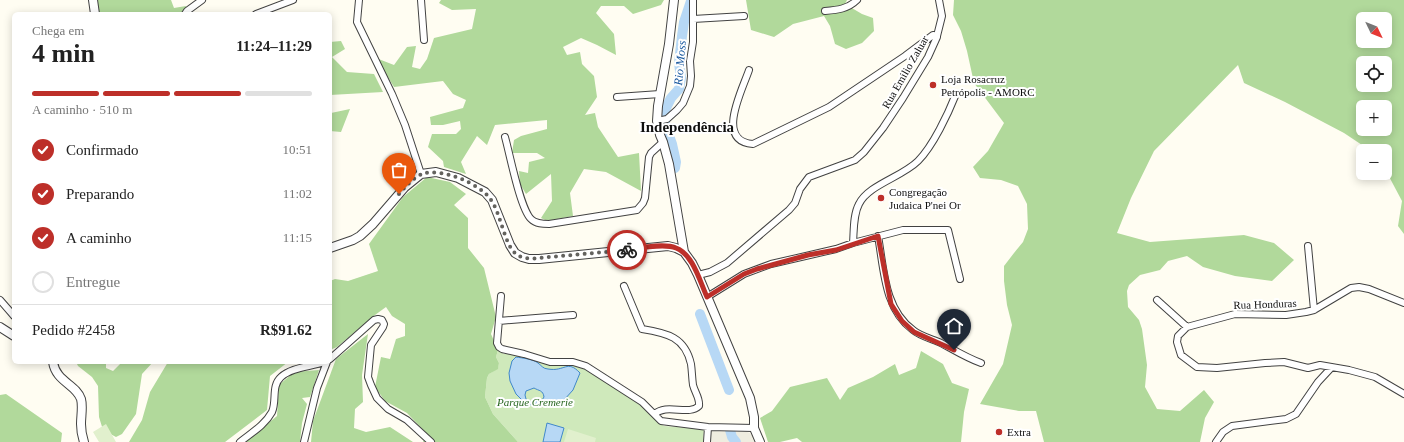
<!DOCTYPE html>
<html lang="pt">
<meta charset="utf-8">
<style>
body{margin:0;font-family:"Times New Roman",serif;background:#f6f6f6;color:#222;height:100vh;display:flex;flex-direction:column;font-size:15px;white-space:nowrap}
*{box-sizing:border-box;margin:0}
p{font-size:13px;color:#767676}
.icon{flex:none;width:22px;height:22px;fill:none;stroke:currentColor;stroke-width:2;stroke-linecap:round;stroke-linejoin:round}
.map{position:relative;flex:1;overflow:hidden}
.sheet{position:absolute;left:12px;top:12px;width:320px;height:352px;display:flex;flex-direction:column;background:#fff;border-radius:6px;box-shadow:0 2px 10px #0003}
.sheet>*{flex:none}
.needle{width:26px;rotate:133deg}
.buttons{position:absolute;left:1356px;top:12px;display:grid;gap:8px}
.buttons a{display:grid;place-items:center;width:36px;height:36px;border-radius:6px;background:#fff;box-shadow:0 2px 10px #0003;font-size:20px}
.pin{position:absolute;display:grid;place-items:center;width:34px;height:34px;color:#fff;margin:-41px -17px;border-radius:50% 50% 50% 0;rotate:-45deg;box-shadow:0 0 4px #0007}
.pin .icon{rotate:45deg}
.courier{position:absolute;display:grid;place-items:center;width:40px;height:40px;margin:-20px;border:3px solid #bd2f29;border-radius:50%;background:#fff;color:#222;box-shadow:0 1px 5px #0007}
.overview em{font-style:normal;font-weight:700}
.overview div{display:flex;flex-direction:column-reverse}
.overview{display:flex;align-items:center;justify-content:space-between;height:68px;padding:0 20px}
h1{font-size:26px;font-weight:700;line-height:30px}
.bar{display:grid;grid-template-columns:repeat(4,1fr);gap:6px 4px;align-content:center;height:48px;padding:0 20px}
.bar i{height:5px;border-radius:3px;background:#e0e0e0}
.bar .active{background:#bd2f29}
.bar p{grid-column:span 4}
.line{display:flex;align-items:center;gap:10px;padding:0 20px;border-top:1px solid #e0e0e0}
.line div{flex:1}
ol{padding:0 20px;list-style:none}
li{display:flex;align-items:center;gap:12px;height:44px}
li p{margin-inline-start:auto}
li .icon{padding:4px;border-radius:50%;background:#bd2f29;color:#fff;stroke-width:4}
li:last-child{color:#767676}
li i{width:22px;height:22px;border:2px solid #e0e0e0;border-radius:50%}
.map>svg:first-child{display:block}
.green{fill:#cfe9bb}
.forest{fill:#b1d99b;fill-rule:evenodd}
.pitch{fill:#e1f0cd}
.plaza{fill:#efede0}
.water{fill:#b7d8f5;stroke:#4087ca;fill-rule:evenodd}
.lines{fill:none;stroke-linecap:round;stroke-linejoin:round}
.river{stroke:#b7d8f5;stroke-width:10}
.minor-casing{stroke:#424242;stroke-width:8}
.tertiary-casing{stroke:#424242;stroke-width:10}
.minor{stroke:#fff;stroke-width:6}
.tertiary{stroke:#fff;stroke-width:8}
.done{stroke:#63625e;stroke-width:4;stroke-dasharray:0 7.2}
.route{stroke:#bd2f29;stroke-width:5}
.poi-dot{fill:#bd2f29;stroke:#fff;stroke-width:1.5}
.labels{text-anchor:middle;stroke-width:4;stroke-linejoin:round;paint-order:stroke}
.street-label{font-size:11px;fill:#0f0f0f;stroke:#fff}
.poi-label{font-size:11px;fill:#0f0f0f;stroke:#fff;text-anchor:start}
.park-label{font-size:11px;font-style:italic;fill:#286620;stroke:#fff}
.water-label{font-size:12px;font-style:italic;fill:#1a599f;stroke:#fff}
.district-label{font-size:15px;font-weight:bold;fill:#0f0f0f;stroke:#fff}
</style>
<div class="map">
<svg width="1404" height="442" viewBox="0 0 1404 442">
<rect width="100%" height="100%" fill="#fffdf2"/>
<path class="green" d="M498,350L504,354H515L542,362L547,365L563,364L575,365L587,369L639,404L659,423L664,426L704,429L703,442H518L493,414L485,397L487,378L489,374L498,368L499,363L496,357Z"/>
<path class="forest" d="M95,0H171L174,8L186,6L184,14H96Z
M441,0H664L661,5L633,14L624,6H601L596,13L614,34L616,55L597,45L581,38L563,47L567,55L580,52L582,64L594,76L597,97L585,115L595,113L598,127L618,157L639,153L641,191L606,172L584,169L570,193L573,216L547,221L541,218L552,201L551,174L526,194L520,184L519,171L528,173L529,162L545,158L537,153H512L514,140L521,136L547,129V120L495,125L487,145L477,136L461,162L466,174L444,167L443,161L428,147L432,134H456L461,129L460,121L443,125H431L430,117L463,108L466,100L453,94L443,81L394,87L376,58L394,65L407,47L416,46L412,67L420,69L427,59L434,38L472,29L476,9L452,10L439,3Z
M746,0H847L845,4L862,14L873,18L874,31L862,43L846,49L835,44L830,26L824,16L793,24L774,37L751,30Z
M954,0H1404V234L1398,226L1402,201L1385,169V151H1371L1344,133L1285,102L1244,83L1238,65L1154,151L1131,198L1117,233L1150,242L1244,235L1274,243L1294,260L1272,281L1235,276L1203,267L1187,256L1168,261L1160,270L1140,275L1129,285L1127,291L1128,307L1139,320L1142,329L1147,365L1145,387L1157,409L1180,411L1204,390L1214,402L1205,418L1200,442H1044L1036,411H1019L980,404L1003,364L1012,325L1007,305L1004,281V266L1014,253L1023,242L1028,229L1027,204L1018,186L1001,180L980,178L973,167L988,151L1004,123L974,83L967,51L961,31L953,15ZM1363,19H1385V41H1363ZM1363,63H1385V85H1363ZM1363,107H1385V129H1363Z
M341,41L345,49L332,57L347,72L374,74L383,92L330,95L331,113L350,109L341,132L330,131V42Z
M427,177L450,182L466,194L454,205L468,218V248L484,268L496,317L491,334L498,350L496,357L499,363L498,369L489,374L487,378L485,397L493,414L518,442H423L427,434L407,413L385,401L375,387L381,357L390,359L396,339L405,336V324L392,316L386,307L375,315L337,347L330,350V281L335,279L348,281L378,271L369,244L403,197Z
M368,334L362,375L363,402L355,409L354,428L366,432L390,427L413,442H311L313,421L336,359Z
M921,351L943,364L952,383L969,389L964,412L961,442H802L797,438L780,442H768L760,418L772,411L790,387L827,378L840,400L848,388L873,377L895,364L899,375L916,368Z
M76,362H106V368L113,371L122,362H153L142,374L136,414L122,434L116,437L103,430L99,417L98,386L92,377L78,366Z
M168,362H288L270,376L267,410L225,442H129L142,420L150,392Z
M319,370L310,397L302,398L307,404L302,423L300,442H245L277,416L279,385L294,372Z
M6,394L62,433L61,442H0V395Z"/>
<path class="pitch" d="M106,424L116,442H99L93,432Z
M568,429L596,438L595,442H564Z"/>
<path class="plaza" d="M710,431L747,432L750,433L757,442H710Z"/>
<path class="water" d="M516,357C522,358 533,359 538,363C541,365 543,369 548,369C565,372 567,359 580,373L573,390L564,400L558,403L547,405L541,402L530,405L525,403L516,394L510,381L509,373L512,361ZM534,388C539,391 543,390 544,397L542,400L530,402L526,399L525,395L526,391Z
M547,423L564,428L560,442H543Z"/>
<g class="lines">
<path class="river" d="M675,168L676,162L672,144L665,125V110L671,98L679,89L681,78L679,63L682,36L684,22L691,1
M700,314L729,390
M730,430L732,437L736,442"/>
<defs>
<path id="minor" d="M359,0L357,22L392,94L405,125L421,174
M421,0L424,40
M825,11C837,10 848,9 857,0
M185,14L187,11L202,0
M256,14L293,0
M693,19L744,16
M937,36L942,16L939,0
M617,97L660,94
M657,121L667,119L677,110L683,103L690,86L691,76L690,61L693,42V0
M505,137C510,155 520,208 531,219C536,224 543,224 549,224L637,210L643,203L645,198L649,157L651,153L663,142
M878,236C884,269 884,309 913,330C920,336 932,339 941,343C954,350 967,358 981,363
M853,243C854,231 853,215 859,204C868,185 902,177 918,161C933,146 948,114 956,94
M1308,246L1314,310
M698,275L710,272L727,263L789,210L795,203L800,189L809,177L855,160L864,152L883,128L903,98L928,57L937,37V36L933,35L905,56L829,107L753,144C715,141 742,91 749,70
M624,286L642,329C667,333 685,337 691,364C692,371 692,378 693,385C695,393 700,398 699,406C689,416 666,403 655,414
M501,296L497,343L499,347L502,349L524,354L550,362H573L586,366L642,402L661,421L708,427L754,428
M707,297L744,274L771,264L836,249L853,243L903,230H948L960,279
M0,300L14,316
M1157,300L1187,327
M1404,303L1369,289L1359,287L1351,288L1314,310L1306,312L1286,315L1235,314L1187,327L1178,336L1177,342L1181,355L1197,367L1217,368L1265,363L1284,362L1308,368L1320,365L1349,370L1375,377L1404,394
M499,321L573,315
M330,359L374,320L378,319L382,320L384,324L383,327L371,345L368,377L371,385L377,398L388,409L407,420L431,442
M240,442C251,433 265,425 272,412C277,401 271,386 281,377C292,367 311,367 324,362
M304,442L317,388L327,362
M707,442L708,427
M1216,442L1223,432L1232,426L1286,419L1296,414L1318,382L1331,368"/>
<path id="tertiary" d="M93,0L95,14
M674,0L669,44L658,106L657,121L660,135L663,142L669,164L684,252
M330,248L353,240L360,236L373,224L405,187L421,174L436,172L458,178L485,192L492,200L510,245L515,253L522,257L529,259H539L668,246L676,248L684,252L692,263L698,275L750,398L754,417V428L760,442
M0,327L14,336
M53,362C56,382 76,384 81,399C83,406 81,416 81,424C81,430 82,436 84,442"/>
</defs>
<use href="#minor" class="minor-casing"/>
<use href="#tertiary" class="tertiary-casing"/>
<use href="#minor" class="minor"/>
<use href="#tertiary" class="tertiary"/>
</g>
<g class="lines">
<path class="done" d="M399,194C405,187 414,177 422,174C441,167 481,184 491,200C501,214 504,243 515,253C521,259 531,259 539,258L627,250"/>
<path class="route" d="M627,250C640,248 664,243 676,248C693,254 700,282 707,297L744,274L757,269L808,255L836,250L878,236L891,304L902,321L914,332L954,350"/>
</g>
<g class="poi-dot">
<circle cx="933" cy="85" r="4"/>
<circle cx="881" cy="198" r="4"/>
<circle cx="999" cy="432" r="4"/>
</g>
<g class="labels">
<g class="street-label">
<text transform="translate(905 72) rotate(-60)" y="4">Rua Emilio Zaluar</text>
<text transform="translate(1265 304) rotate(-2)" y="4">Rua Honduras</text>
</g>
<g class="poi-label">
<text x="941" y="83">Loja Rosacruz<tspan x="941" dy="13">Petrópolis - AMORC</tspan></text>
<text x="889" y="196">Congregação<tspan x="889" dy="13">Judaica P'nei Or</tspan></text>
<text x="1007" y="436">Extra</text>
</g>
<g class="park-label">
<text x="535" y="406">Parque Cremerie</text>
</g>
<g class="water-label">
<text transform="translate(680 63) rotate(-85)" y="4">Rio Moss</text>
</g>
<g class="district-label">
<text x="687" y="132">Independência</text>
</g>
</g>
</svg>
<div class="buttons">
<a><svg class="needle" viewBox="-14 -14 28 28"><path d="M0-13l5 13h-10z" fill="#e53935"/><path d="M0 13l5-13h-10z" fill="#767676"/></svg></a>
<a><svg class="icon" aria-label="locate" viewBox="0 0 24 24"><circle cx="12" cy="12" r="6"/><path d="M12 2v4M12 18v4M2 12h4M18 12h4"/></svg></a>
<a>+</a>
<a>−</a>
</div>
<div class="pin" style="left:399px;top:194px;background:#ea580c"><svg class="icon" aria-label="bag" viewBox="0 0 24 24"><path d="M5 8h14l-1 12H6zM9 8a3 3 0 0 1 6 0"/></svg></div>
<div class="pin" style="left:954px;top:350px;background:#1f2937"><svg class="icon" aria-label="home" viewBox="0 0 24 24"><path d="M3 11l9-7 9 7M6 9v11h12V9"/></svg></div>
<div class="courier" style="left:627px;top:250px"><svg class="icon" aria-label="bike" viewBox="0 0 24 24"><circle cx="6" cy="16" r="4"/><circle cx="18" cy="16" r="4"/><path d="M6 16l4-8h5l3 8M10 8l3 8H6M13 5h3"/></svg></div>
<section class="sheet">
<div class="overview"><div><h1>4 min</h1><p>Chega em</p></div><em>11:24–11:29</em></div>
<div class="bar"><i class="active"></i><i class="active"></i><i class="active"></i><i></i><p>A caminho · 510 m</p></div>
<ol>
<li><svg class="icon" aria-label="check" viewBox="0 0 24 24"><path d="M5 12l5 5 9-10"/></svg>Confirmado<p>10:51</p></li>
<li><svg class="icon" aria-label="check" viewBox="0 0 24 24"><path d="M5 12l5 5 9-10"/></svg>Preparando<p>11:02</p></li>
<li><svg class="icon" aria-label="check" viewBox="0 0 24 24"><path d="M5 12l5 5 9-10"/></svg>A caminho<p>11:15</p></li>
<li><i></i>Entregue</li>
</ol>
<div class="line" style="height:52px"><div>Pedido #2458</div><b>R$91.62</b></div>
</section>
</div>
